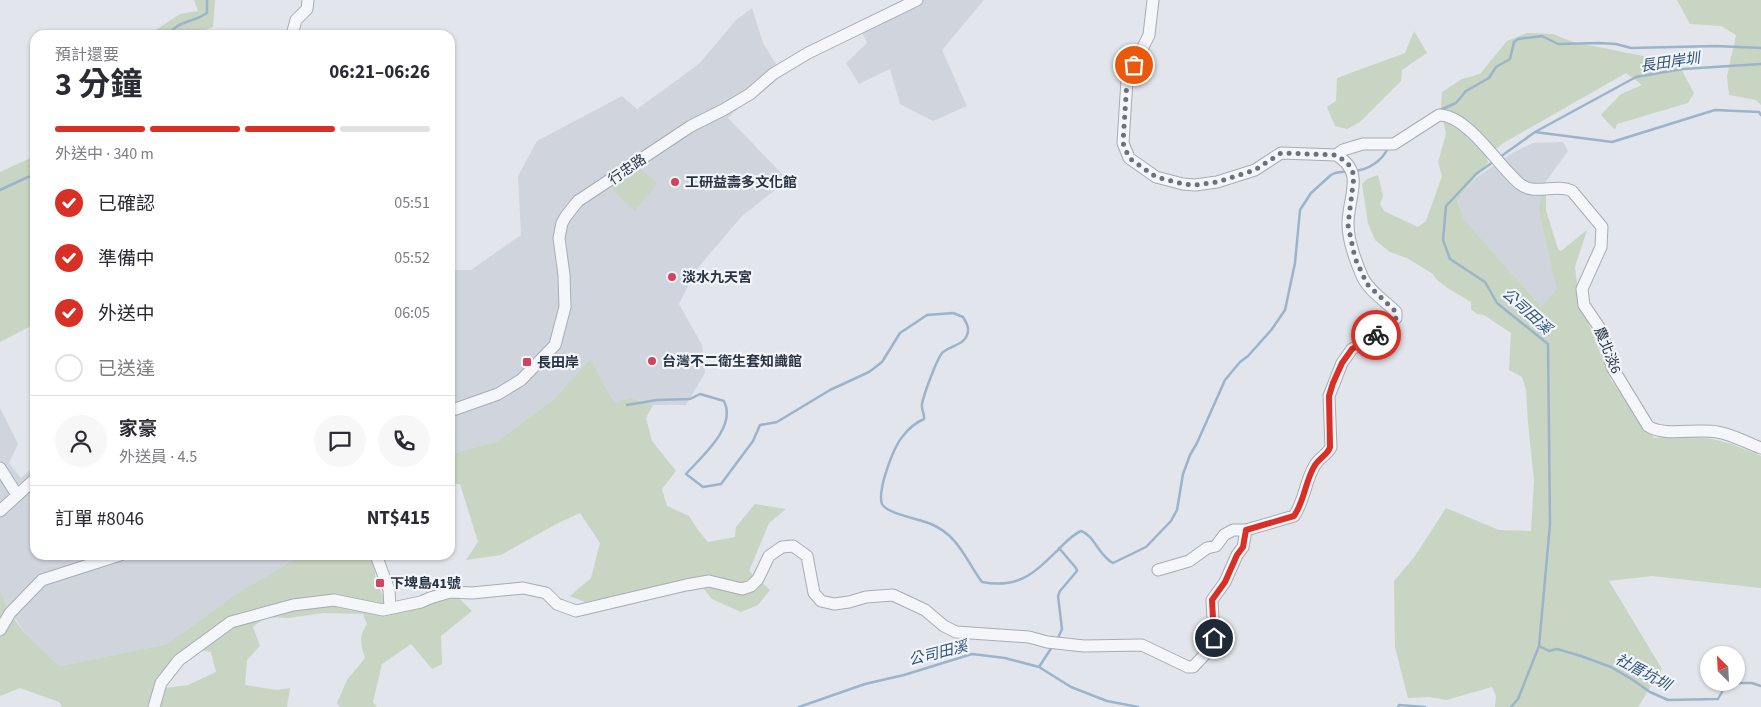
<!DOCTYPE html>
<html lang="zh-TW">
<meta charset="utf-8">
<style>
body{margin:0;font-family:"Source Sans 3","Noto Sans TC",sans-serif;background:#f7f7f7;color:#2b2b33;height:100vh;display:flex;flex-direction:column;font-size:19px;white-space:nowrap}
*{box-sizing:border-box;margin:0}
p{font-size:16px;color:#7c7c81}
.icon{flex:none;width:28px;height:28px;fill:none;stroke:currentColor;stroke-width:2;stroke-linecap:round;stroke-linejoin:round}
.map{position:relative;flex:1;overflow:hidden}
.drawer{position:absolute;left:30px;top:30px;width:425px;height:530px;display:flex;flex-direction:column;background:#fff;border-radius:15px;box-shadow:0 1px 4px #0004}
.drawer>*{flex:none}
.needle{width:32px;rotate:336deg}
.buttons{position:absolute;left:1700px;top:646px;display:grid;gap:10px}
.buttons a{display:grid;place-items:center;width:45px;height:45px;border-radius:50%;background:#fff;box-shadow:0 1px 4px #0004;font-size:25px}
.pin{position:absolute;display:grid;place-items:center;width:42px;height:42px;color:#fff;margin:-21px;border:2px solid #fff;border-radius:50%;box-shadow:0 1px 5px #0007}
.courier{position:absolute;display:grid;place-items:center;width:50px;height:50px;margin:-25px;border:4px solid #d93025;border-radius:50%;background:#fff;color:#222;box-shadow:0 1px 6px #0007}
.headline em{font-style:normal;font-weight:700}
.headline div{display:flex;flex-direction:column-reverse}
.headline{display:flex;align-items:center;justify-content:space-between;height:85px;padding:0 25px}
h1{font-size:32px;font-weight:700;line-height:38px}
.bar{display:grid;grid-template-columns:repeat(4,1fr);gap:8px 5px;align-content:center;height:60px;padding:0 25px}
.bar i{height:6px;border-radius:4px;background:#e1e1e2}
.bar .on{background:#d93025}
.bar p{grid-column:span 4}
.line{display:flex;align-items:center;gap:12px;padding:0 25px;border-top:1px solid #e1e1e2}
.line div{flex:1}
.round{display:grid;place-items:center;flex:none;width:52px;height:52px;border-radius:26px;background:#f7f7f7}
ol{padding:0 25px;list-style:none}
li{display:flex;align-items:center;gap:15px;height:55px}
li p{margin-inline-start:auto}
li .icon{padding:5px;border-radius:50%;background:#d93025;color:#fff;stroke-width:4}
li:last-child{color:#7c7c81}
li i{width:28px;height:28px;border:2px solid #e1e1e2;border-radius:50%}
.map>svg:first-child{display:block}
.built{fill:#d0d4dd}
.green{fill:#c7d5c2;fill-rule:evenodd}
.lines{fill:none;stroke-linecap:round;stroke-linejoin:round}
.stream{stroke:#9bb4cc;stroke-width:2.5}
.minor-casing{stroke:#a7acb5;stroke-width:13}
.minor{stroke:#f5f6f9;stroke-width:11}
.done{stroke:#6a717e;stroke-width:5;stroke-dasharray:0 9}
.route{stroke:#d93025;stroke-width:6}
.poi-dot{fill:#d3435b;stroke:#f1f4f8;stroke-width:2}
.labels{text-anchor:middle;stroke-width:4.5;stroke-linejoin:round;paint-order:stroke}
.street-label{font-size:14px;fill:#293343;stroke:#f1f4f8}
.poi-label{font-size:14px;font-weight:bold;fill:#293343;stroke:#f1f4f8;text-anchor:start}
.water-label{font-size:15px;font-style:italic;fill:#315279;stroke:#f1f4f8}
</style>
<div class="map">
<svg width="1761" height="707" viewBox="0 0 1761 707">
<rect width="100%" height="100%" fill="#e2e5eb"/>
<path class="built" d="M909,0H984L942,50L967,106L933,121L900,104L890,69L859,84L846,63L867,43L859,26Z
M752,8L763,43L779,69L728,118L788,180L742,216L696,270L679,304L702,345L705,373L686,405H653L631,398L614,404L590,359L554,399L496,442L450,454V270H471L521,235L518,176L537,141L622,96L637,109L699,64L736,20Z
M1563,142L1568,151L1544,184L1538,208L1558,289L1541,307L1464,219L1457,200L1477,177L1512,153L1533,143Z
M0,408L18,444L9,463L21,478L35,465V555H302L239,592L167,644L60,666L31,641L2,600L0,588Z"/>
<path class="green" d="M194,0H215L213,27L205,30L199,35H148L180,14L198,11Z
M1677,0H1761V105L1756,100L1729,95L1727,76L1736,35L1721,26L1690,24Z
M1414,31L1427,53L1402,70L1401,81L1360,122L1347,129L1335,126L1327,107L1336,101L1337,78L1405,53Z
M1527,33L1553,34L1573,42L1678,63L1694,93L1688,103L1617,124L1615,130L1601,115L1621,94L1642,85L1626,73L1505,142L1486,156L1488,162L1457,200L1464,219L1541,307L1557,289L1538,208L1541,195L1546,194V210L1558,249L1561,251L1587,230L1575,267L1579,300L1611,380L1654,438L1687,435L1696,437L1708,438L1732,444L1761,456V588L1652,576L1609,581L1662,669L1638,707H1495L1496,696L1492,687L1446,700L1429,697L1408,698L1395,647L1394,581L1415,556L1446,508L1499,530L1531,531L1534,481L1528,423L1526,390L1522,377L1509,370L1511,333L1484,315L1477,314L1471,309V302L1449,289L1437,280L1433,274L1407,258L1390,252L1375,240L1368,223L1362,184L1367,179L1378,175L1383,196L1380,204L1384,211L1418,227L1426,221L1442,176L1438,162L1446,134L1441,109L1442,92L1462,79L1480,74L1507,41Z
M35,156V310L31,326L0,342V172Z
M639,168L657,183L635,211L613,190L611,186L614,184Z
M590,359L614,403L631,398L653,405L646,418L652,441L676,471L662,489L667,506L689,516L698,530L708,542L735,537L736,527L755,504L786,509L769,523L749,571L770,590L758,605L741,612L712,599L695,578L674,582L649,589L585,602L570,596L591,578L600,543L580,513L556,524L501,555L466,560L478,542L460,484L450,485V454L496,442L554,399Z
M302,555H373L376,583L393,612L458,597L472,611L441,636L442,664L432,669L411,644L382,664L373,702L377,707H340L337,703L347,680L365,658C360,644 359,636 367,624L363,614L323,613L289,618L266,617L253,627L260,646L247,660L245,685L277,690L290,688L287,707H62L59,702L20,688L0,696V588C6,619 37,646 60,666L167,644L239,592ZM190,648L211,652L216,672L188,685L165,688L174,657Z"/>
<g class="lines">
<path class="stream" d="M166,35L179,25L200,17L207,13V0
M1438,111L1456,103L1466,91L1489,78L1496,67L1510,59L1514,42L1518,39L1542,36L1558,44L1599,43L1616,44L1631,48L1716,46L1761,48
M1535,132L1636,77L1683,69L1761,64
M1500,157L1535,132L1612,142L1715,110L1759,112L1761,115
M1493,162L1476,174L1446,206L1443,240L1450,259L1485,282L1497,303L1548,344L1550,524L1539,646L1518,699L1511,707
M1354,171C1368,170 1382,161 1388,148
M0,190L28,177L35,176
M627,405L657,400L690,399L700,394L724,401C737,427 702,456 686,474L703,487L721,484L753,441L760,425L777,422L830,390L869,372L882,362L900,333L927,315L953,313L963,317C966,322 970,328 967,335C964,345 949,346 942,353C936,361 924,394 922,404C921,410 925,414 924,419C915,423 909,428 903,436C894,446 877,490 882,504C887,514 920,519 931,524C959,536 965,559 982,582C1020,589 1034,573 1060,548C1067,541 1072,535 1081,531C1094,535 1099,556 1113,563L1146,547L1171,521L1177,510L1183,474L1190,455L1197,443L1225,380L1240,362L1248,356L1272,329L1285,310L1295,263L1300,210L1311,193L1331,175L1335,173L1348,171
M1057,640L1062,629L1058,596L1060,591L1077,571L1076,568L1059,548
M1539,646L1549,651L1557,649L1581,656L1611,667L1633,680L1650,692L1668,700L1718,699L1727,683H1752L1761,686
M1039,667L1052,647
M799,707L865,684L904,675L972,654L1005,658L1039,667L1071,687L1107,701L1138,707
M1398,707L1399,705L1425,707"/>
<defs>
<path id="minor" d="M1153,0L1149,35L1127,80L1123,143L1129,158L1156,177L1183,184L1195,185L1217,182L1255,170L1281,153L1336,155L1343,150L1363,144H1394L1439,115C1468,115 1499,167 1520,184C1535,196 1556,183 1572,191L1602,227L1601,247L1582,289L1584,305L1601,330L1612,367L1648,426C1664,437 1696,428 1717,432C1732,434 1747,443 1761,448
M292,35L296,20L307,9L308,0
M450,411L498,394L521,380L555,345L565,307L564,275L559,238L562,223L566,216L578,201L691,126L723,110L750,94L773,74L808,53L917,0
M0,468L17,495
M0,511L35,479
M376,555L389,590L390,608
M1158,570L1189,561L1207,548L1216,546L1224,535L1233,530H1246L1294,516C1305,500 1305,481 1315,465C1320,457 1327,455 1331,447L1329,396L1342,363L1352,349L1379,334L1396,318V312C1385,301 1368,290 1362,276C1356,262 1348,239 1348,224C1348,196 1366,172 1336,155
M0,630L10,613L42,580L120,555
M154,707L161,683L179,660L231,622L293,605L334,600L383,610L421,602L430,598L450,592L472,593L523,588L546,593L557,604L576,611L686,585L709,581L742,589L751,586L758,579L769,556L782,547L793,546L807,556L814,593L821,601L834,604L849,602L866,597L893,595L925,610L944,626L956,632L1029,637L1047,642L1084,646L1142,645L1188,667H1193L1213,646L1214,639L1212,600L1225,582L1237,555L1243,547L1246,530"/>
</defs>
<use href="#minor" class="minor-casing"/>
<use href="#minor" class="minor"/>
</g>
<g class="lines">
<path class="done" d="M1134,65L1127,80L1123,143L1129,158L1156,177L1183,184L1195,185L1217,182L1255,170L1281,153L1336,155L1345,161L1351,167L1354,176L1348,225L1355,258L1367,284L1396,312V318L1376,335"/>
<path class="route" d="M1214,638L1212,600L1225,582L1237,555L1243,547L1246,530L1294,516C1305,500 1305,481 1315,465C1320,457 1328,455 1330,447L1329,396L1333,383L1342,363L1352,349L1376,335"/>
</g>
<g class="poi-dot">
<circle cx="675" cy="182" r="5"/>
<circle cx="672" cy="277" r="5"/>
<circle cx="652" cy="361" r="5"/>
<rect x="522" y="357" width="10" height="10" rx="2.5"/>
<rect x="375" y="578" width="10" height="10" rx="2.5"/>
</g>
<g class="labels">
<g class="street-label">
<text transform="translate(627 169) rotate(-34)" y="5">行忠路</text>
<text transform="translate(1608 350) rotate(68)" y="5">農北淡6</text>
</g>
<g class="poi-label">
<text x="685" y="187">工研益壽多文化館</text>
<text x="682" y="282">淡水九天宮</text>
<text x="662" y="366">台灣不二衛生套知識館</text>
<text x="537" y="367">長田岸</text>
<text x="390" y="588">下埤島41號</text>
</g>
<g class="water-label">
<text transform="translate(1670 62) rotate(-8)" y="5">長田岸圳</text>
<text transform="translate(1527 311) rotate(42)" y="5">公司田溪</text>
<text transform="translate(938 653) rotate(-14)" y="5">公司田溪</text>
<text transform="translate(1643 672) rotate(28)" y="5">社厝坑圳</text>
</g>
</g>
</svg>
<div class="buttons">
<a><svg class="needle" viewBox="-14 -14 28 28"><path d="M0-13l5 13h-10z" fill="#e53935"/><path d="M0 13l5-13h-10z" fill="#7c7c81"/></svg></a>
</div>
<div class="pin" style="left:1134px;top:65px;background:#ea580c"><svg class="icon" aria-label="bag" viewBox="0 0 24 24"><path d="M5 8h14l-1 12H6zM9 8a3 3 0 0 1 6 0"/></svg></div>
<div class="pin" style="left:1214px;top:638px;background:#1f2937"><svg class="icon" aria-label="home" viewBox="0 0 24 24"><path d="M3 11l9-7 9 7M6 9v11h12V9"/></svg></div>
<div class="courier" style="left:1376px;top:335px"><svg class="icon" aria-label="bike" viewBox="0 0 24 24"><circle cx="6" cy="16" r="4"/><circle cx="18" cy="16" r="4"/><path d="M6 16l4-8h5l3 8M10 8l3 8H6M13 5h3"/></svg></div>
<section class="drawer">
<div class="headline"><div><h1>3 分鐘</h1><p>預計還要</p></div><em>06:21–06:26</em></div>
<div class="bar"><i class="on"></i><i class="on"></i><i class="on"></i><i></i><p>外送中 · 340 m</p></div>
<ol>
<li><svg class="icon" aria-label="check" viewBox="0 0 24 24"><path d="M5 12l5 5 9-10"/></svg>已確認<p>05:51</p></li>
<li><svg class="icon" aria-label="check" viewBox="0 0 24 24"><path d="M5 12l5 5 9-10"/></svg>準備中<p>05:52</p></li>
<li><svg class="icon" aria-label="check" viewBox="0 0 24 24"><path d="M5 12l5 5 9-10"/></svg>外送中<p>06:05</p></li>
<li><i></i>已送達</li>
</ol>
<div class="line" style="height:90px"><a class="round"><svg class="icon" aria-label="person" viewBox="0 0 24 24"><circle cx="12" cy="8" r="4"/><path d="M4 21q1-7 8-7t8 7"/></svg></a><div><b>家豪</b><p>外送員 · 4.5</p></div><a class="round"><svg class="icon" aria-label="chat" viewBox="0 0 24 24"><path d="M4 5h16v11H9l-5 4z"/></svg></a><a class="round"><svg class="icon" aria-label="phone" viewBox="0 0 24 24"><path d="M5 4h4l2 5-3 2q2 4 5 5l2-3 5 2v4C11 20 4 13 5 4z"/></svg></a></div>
<div class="line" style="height:65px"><div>訂單 #8046</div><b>NT$415</b></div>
</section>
</div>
